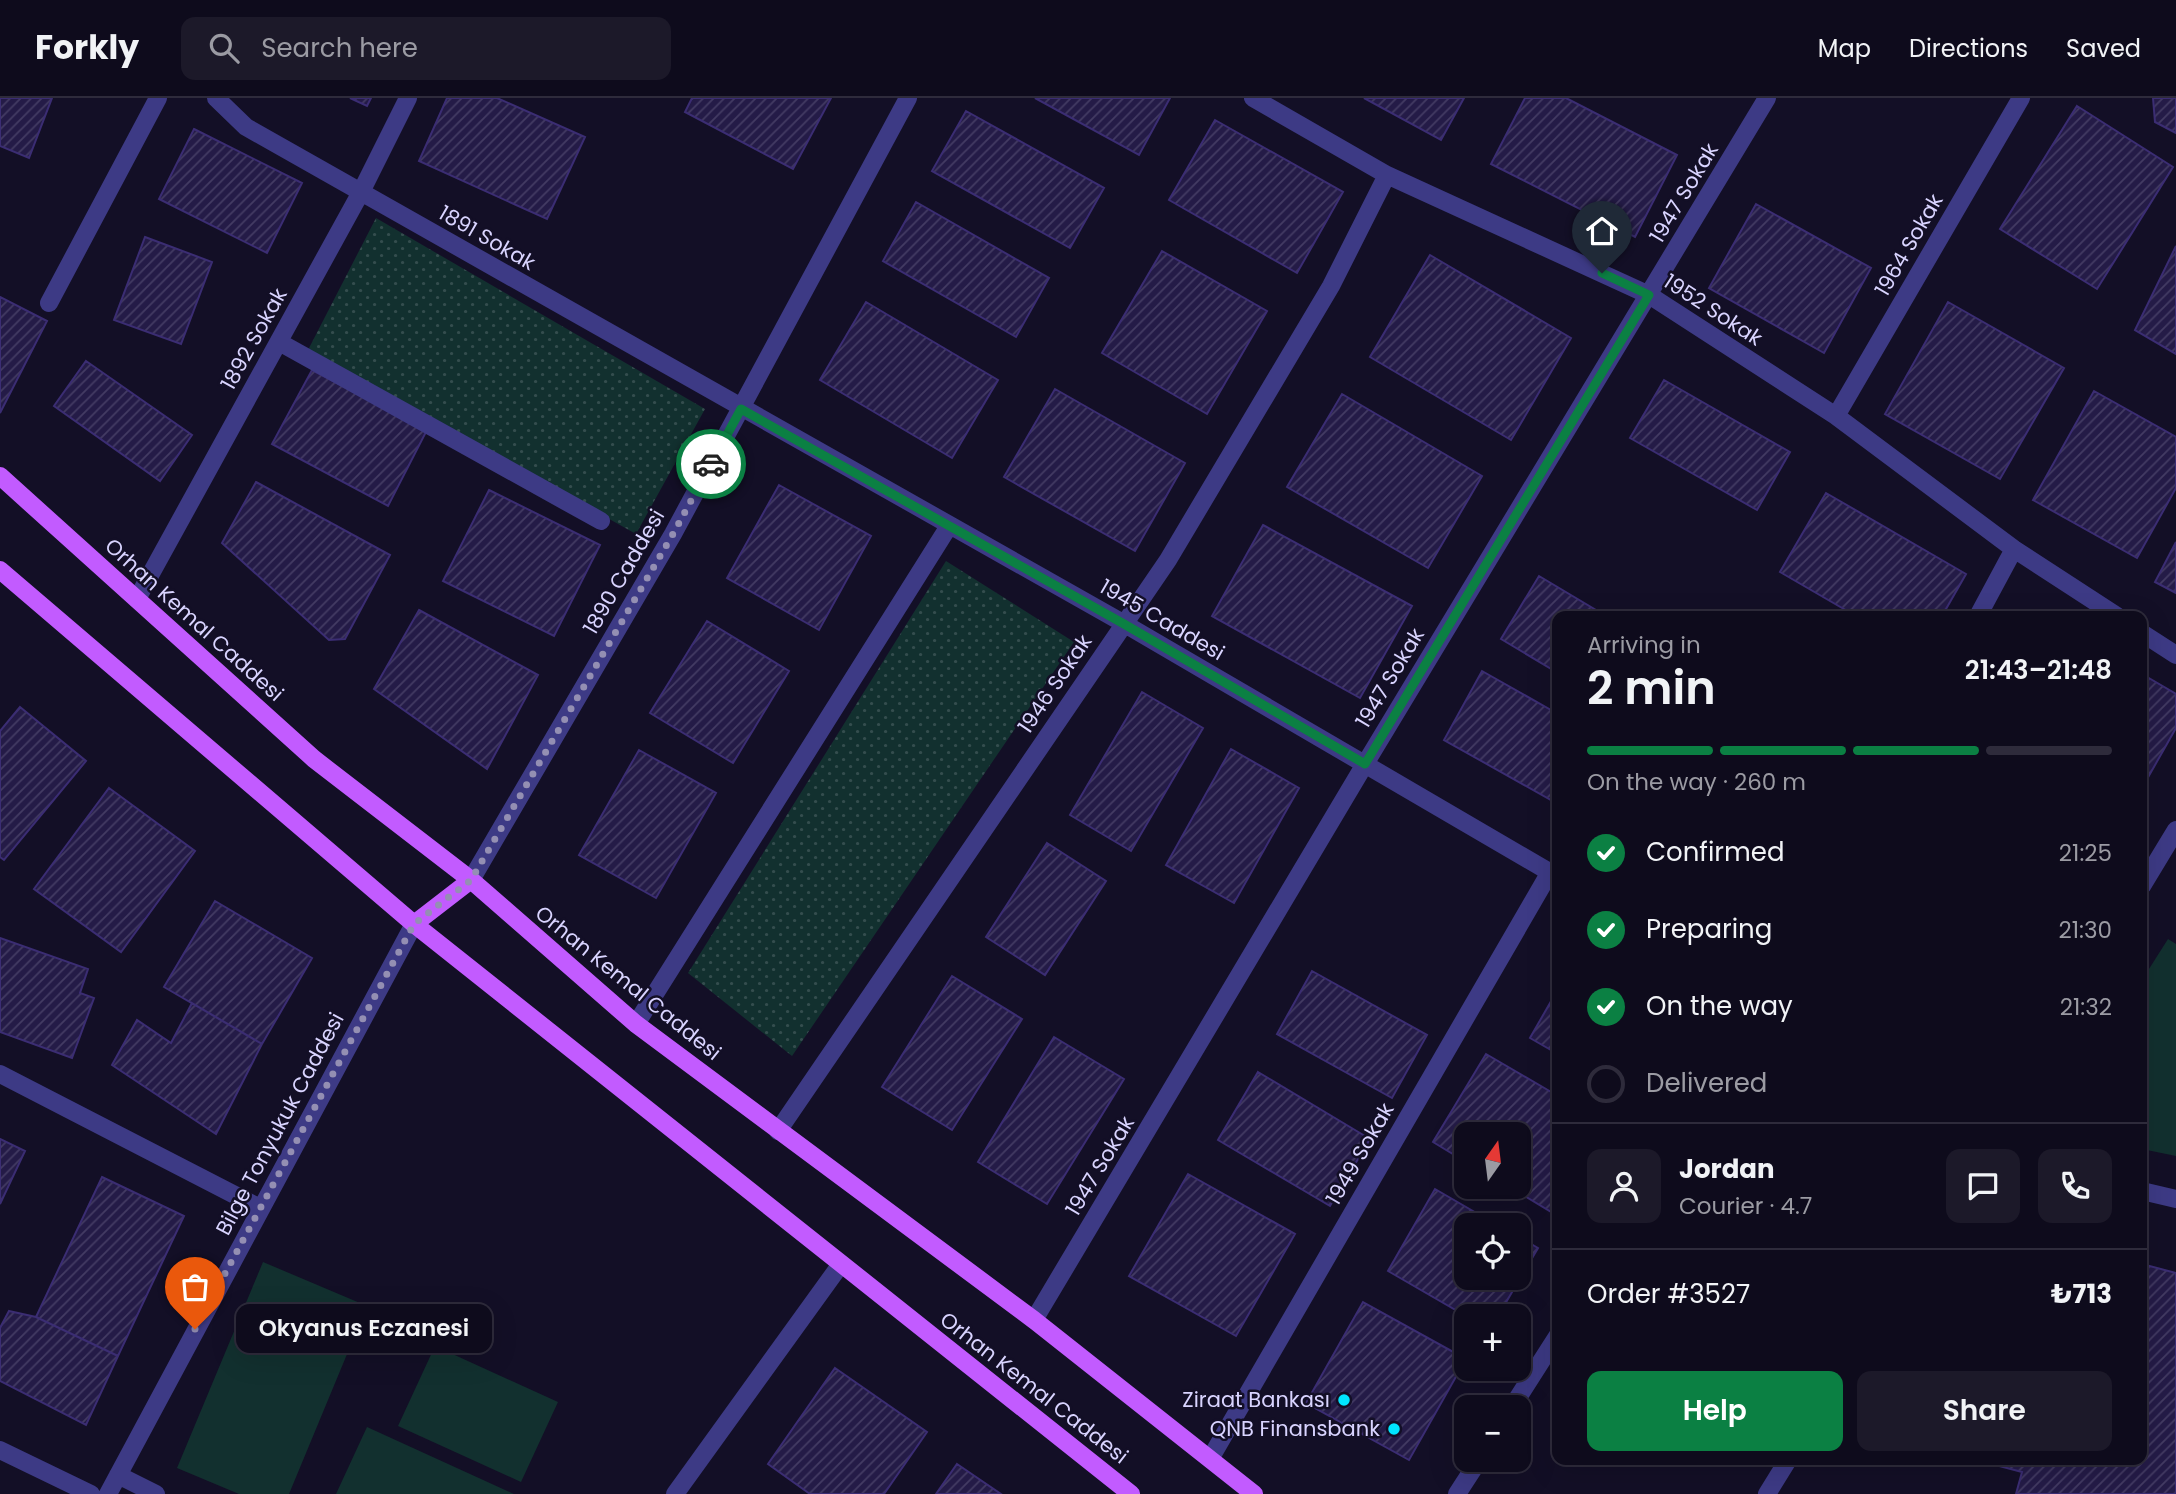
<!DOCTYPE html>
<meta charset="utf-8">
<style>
body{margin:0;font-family:Poppins,sans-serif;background:#1c1929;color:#f1f3f6;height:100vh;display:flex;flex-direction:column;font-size:26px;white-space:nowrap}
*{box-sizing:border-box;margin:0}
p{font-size:23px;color:#9b9ba3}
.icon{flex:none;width:38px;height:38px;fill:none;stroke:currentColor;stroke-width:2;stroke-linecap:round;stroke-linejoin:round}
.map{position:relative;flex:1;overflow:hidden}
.sheet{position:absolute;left:1552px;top:513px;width:595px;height:854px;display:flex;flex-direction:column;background:#0e0b1c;border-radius:14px;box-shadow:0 7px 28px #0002,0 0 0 2px #2e2b3b}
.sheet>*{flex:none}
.needle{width:46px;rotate:14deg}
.controls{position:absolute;left:1454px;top:1024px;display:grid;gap:14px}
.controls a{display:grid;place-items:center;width:77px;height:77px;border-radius:14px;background:#0e0b1c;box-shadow:0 7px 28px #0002,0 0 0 2px #2e2b3b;font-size:35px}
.pin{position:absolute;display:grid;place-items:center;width:60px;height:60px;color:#fff;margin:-72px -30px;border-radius:50% 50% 50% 0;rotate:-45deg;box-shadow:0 0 7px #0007}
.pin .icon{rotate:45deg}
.courier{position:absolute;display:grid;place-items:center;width:70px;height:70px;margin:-35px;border:5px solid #0b8043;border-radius:50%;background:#fff;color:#222;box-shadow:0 2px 9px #0007}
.bubble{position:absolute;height:49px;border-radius:14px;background:#0e0b1c;box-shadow:0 7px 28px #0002,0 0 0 2px #2e2b3b;font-size:23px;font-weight:600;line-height:49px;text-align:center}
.summary em{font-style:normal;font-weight:600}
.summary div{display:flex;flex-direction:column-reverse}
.summary{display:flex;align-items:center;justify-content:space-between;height:119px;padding:0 35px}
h1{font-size:46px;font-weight:600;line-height:52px}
.bar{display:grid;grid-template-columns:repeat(4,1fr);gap:10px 7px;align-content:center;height:84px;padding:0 35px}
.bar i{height:9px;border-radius:5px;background:#2e2b3b}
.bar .current{background:#0b8043}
.bar p{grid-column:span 4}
.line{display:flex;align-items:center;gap:18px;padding:0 35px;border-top:2px solid #2e2b3b}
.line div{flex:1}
.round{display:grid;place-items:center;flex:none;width:74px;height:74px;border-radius:14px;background:#1c1929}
ol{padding:0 35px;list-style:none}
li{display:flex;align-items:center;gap:21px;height:77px}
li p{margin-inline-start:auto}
li .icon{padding:7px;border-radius:50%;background:#0b8043;color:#fff;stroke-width:4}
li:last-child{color:#9b9ba3}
li i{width:38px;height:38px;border:4px solid #2e2b3b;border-radius:50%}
.primary-button{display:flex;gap:14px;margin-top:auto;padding:14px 35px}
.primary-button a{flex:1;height:80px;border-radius:14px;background:#0b8043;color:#fff;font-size:28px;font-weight:600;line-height:80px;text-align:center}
.primary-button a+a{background:#1c1929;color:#f1f3f6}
header{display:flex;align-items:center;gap:42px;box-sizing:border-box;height:98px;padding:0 35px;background:#0e0b1c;border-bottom:2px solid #2e2b3b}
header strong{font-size:33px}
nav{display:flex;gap:38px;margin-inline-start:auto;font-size:24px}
.search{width:490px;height:63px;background:#1c1929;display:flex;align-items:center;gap:18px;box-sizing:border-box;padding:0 24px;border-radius:14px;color:#9b9ba3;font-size:26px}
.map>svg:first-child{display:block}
.green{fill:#12302f}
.park{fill:url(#park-dots)}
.building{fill:url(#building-hatch);stroke:#3b2d73;stroke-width:2}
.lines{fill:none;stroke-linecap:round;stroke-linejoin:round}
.minor{stroke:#3d3a85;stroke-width:18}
.major{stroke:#c25bff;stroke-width:18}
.done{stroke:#948fb3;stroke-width:7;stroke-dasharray:0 12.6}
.route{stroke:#0b8043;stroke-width:9}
.poi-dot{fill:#00e5ff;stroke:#130f26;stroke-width:2.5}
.labels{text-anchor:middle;stroke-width:5;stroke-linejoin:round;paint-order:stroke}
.street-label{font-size:21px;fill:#d9d4ff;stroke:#130f26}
.poi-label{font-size:21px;fill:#d9d4ff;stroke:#130f26;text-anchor:end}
</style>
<header>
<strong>Forkly</strong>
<div class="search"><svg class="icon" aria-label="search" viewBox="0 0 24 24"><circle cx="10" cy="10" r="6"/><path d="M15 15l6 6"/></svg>Search here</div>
<nav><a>Map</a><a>Directions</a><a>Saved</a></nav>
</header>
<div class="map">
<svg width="2176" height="1396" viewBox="0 0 2176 1396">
<defs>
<pattern id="park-dots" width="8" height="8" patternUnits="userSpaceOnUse" patternTransform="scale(1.75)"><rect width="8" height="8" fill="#12302f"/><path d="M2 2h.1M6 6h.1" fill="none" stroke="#344d4e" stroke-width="1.8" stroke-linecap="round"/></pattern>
<pattern id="building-hatch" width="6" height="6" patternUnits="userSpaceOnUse" patternTransform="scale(1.75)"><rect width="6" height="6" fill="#241b47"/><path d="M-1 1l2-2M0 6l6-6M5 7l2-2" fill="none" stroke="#433b63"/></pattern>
</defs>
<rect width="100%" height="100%" fill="#130f26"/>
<path class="green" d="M2168,841L2176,846V1058L2142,1051V882Z
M263,1164L367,1208L289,1396H239L177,1370Z
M435,1248L558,1304L521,1384L398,1328Z
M367,1329L514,1396H336Z"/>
<path class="park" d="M376,120L705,311L636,436L308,252Z
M946,463L1074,544L792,958L688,875Z"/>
<path class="building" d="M0,0H52L29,60L0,48Z
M350,0H371L367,8Z
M447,0H497L585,39L547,121L419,63Z
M692,0H831L793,71L685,14Z
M1035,0H1170L1139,57Z
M1364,0H1464L1441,42Z
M1525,0H1566L1677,57L1635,139L1491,66Z
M2153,0H2176V35L2155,24Z
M2077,8L2173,69L2097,191L2000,131Z
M966,13L1104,90L1070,150L932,73Z
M1215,22L1343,94L1297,175L1169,102Z
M194,31L302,85L267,155L159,101Z
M916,104L1049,180L1016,239L883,163Z
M1756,106L1871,170L1824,255L1709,190Z
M145,139L212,164L181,246L114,222Z
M2176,148V256L2135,232Z
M1162,153L1267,213L1207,316L1102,255Z
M1430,157L1571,240L1511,342L1370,259Z
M0,199L47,223L0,315Z
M866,204L998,282L952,360L820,282Z
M1948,204L2064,270L2000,381L1885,316Z
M86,263L192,337L160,383L54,308Z
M312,272L427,332L388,408L272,346Z
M1664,282L1790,354L1757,412L1630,340Z
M1055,291L1185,365L1135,453L1004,379Z
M2094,293L2176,339V390L2137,460L2033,402Z
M1342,296L1482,378L1428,470L1287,389Z
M256,384L390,457L345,541L329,542L222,445Z
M779,387L871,438L819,532L727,480Z
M489,392L600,447L554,538L443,483Z
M1826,395L1966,476L1942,518H1856L1780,474Z
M1263,427L1412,508L1360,600L1212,518Z
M2176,444V495L2155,484Z
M1539,478L1606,518H1558V575L1501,541Z
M419,512L538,577L487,671L374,591Z
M707,523L789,573L733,665L650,615Z
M1482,573L1558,616V706L1444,642Z
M2142,576L2176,596V630L2142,690Z
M1142,594L1203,630L1131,753L1070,717Z
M20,609L86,663L4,762L0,759V633Z
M1231,651L1299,690L1234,805L1166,767Z
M639,652L716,695L656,800L579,757Z
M109,690L195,753L121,854L34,791Z
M1047,745L1106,783L1045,877L986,839Z
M215,803L312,860L262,946L164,889Z
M0,840L88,871L80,895L94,900L72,960L0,934Z
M1312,873L1427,937L1392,1000L1277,936Z
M952,878L1022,921L952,1032L882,989Z
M1558,891V956L1530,940Z
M192,905L262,946L216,1036L112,967L137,922L171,945Z
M1054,939L1124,981L1047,1106L978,1064Z
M1486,956L1558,998V1106L1553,1115L1508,1088H1519V1036H1466V1064L1433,1044Z
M1258,974L1370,1041L1330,1108L1218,1042Z
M0,1041L25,1053L0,1106Z
M1188,1076L1295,1136L1236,1238L1129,1178Z
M102,1079L184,1118L118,1258L36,1219Z
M1435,1091L1497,1127H1466V1180H1519V1139L1538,1150L1498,1218H1466L1388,1173Z
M2142,1166L2176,1175V1396H2016L2022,1374L1984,1364V1362H2142Z
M1363,1204L1466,1261L1409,1362L1306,1305Z
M9,1213L36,1219L118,1258L86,1327L0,1283V1230Z
M835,1270L927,1334L884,1396H810L768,1366Z
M957,1366L1001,1396H936Z"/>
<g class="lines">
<path class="minor" d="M216,0L246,29L1123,525L1558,779
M1253,0L1387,77L1649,197L1836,318L2014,451L2117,518
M49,205L158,0
M279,244L601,423
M1836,318L2021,0
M137,501L361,94L408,0
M1978,518L2014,451
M2142,535L2176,557
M471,782L673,436L908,0
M2142,788L2176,732
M636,926L949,428
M0,976L260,1110
M778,1033L1168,462L1331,188L1387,77
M2142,1093L2176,1101
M1034,1222L1365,666L1767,0
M1512,1309L1558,1237
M0,1352L91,1396
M1210,1361L1550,774
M118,1377L156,1396
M108,1396L414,826
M675,1396L841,1166
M1457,1396L1479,1362
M1767,1396L1788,1362"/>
<path class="major" d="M0,378L314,661L471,782L636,926L1034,1222L1254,1396
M0,472L414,826L1131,1396
M414,826L471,782"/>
</g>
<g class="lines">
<path class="done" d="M195,1231L414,826L471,782L673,436L711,366"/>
<path class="route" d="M711,366L741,311L1124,526L1365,666L1649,197L1602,175"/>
</g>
<g class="poi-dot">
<circle cx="1344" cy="1302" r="7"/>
<circle cx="1394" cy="1331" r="7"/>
</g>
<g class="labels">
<g class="street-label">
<text transform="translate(1684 95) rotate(-59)" y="7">1947 Sokak</text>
<text transform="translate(487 140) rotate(30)" y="7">1891 Sokak</text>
<text transform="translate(1909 147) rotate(-60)" y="7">1964 Sokak</text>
<text transform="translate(1713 212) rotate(33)" y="7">1952 Sokak</text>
<text transform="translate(254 241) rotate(-61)" y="7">1892 Sokak</text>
<text transform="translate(624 474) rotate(-60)" y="7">1890 Caddesi</text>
<text transform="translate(194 522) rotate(42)" y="7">Orhan Kemal Caddesi</text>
<text transform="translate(1162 522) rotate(30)" y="7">1945 Caddesi</text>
<text transform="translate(1390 580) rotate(-59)" y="7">1947 Sokak</text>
<text transform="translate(1055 586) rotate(-56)" y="7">1946 Sokak</text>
<text transform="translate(628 885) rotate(39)" y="7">Orhan Kemal Caddesi</text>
<text transform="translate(280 1026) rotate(-62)" y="7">Bilge Tonyukuk Caddesi</text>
<text transform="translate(1360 1056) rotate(-60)" y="7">1949 Sokak</text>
<text transform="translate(1100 1068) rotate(-59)" y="7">1947 Sokak</text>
<text transform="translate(1034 1290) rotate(38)" y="7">Orhan Kemal Caddesi</text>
</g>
<g class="poi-label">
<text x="1330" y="1309">Ziraat Bankası</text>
<text x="1380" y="1338">QNB Finansbank</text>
</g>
</g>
</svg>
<div class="controls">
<a><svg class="needle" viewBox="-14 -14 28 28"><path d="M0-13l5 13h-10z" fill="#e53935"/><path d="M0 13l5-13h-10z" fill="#9b9ba3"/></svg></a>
<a><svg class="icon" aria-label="locate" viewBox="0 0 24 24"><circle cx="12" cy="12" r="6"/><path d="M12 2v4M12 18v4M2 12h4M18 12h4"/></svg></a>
<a>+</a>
<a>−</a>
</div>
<div class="pin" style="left:195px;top:1231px;background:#ea580c"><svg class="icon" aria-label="bag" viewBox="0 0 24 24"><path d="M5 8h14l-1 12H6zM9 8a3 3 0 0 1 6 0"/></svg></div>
<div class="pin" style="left:1602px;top:175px;background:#1f2937"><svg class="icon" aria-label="home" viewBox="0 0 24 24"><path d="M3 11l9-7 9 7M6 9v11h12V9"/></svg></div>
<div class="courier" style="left:711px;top:366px"><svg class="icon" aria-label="car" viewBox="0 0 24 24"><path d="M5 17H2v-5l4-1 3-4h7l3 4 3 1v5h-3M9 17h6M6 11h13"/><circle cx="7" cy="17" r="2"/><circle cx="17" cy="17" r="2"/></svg></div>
<div class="bubble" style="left:236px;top:1206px;width:256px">Okyanus Eczanesi</div>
<section class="sheet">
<div class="summary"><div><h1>2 min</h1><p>Arriving in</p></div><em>21:43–21:48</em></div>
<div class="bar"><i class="current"></i><i class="current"></i><i class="current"></i><i></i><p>On the way · 260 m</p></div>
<ol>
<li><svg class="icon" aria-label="check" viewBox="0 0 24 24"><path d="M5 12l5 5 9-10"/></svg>Confirmed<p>21:25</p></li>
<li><svg class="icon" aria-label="check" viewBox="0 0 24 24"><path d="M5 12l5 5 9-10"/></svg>Preparing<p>21:30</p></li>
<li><svg class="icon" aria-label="check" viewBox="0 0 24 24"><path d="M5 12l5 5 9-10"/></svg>On the way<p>21:32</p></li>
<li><i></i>Delivered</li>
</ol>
<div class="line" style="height:126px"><a class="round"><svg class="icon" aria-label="person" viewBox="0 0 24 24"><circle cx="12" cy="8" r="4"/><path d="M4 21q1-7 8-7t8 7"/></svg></a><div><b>Jordan</b><p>Courier · 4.7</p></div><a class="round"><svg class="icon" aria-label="chat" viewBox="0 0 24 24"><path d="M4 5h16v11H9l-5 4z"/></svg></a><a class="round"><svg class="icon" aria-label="phone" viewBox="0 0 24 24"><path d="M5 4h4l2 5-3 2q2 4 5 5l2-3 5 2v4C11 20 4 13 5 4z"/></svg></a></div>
<div class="line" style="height:91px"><div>Order #3527</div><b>₺713</b></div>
<div class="primary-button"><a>Help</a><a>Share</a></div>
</section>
</div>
